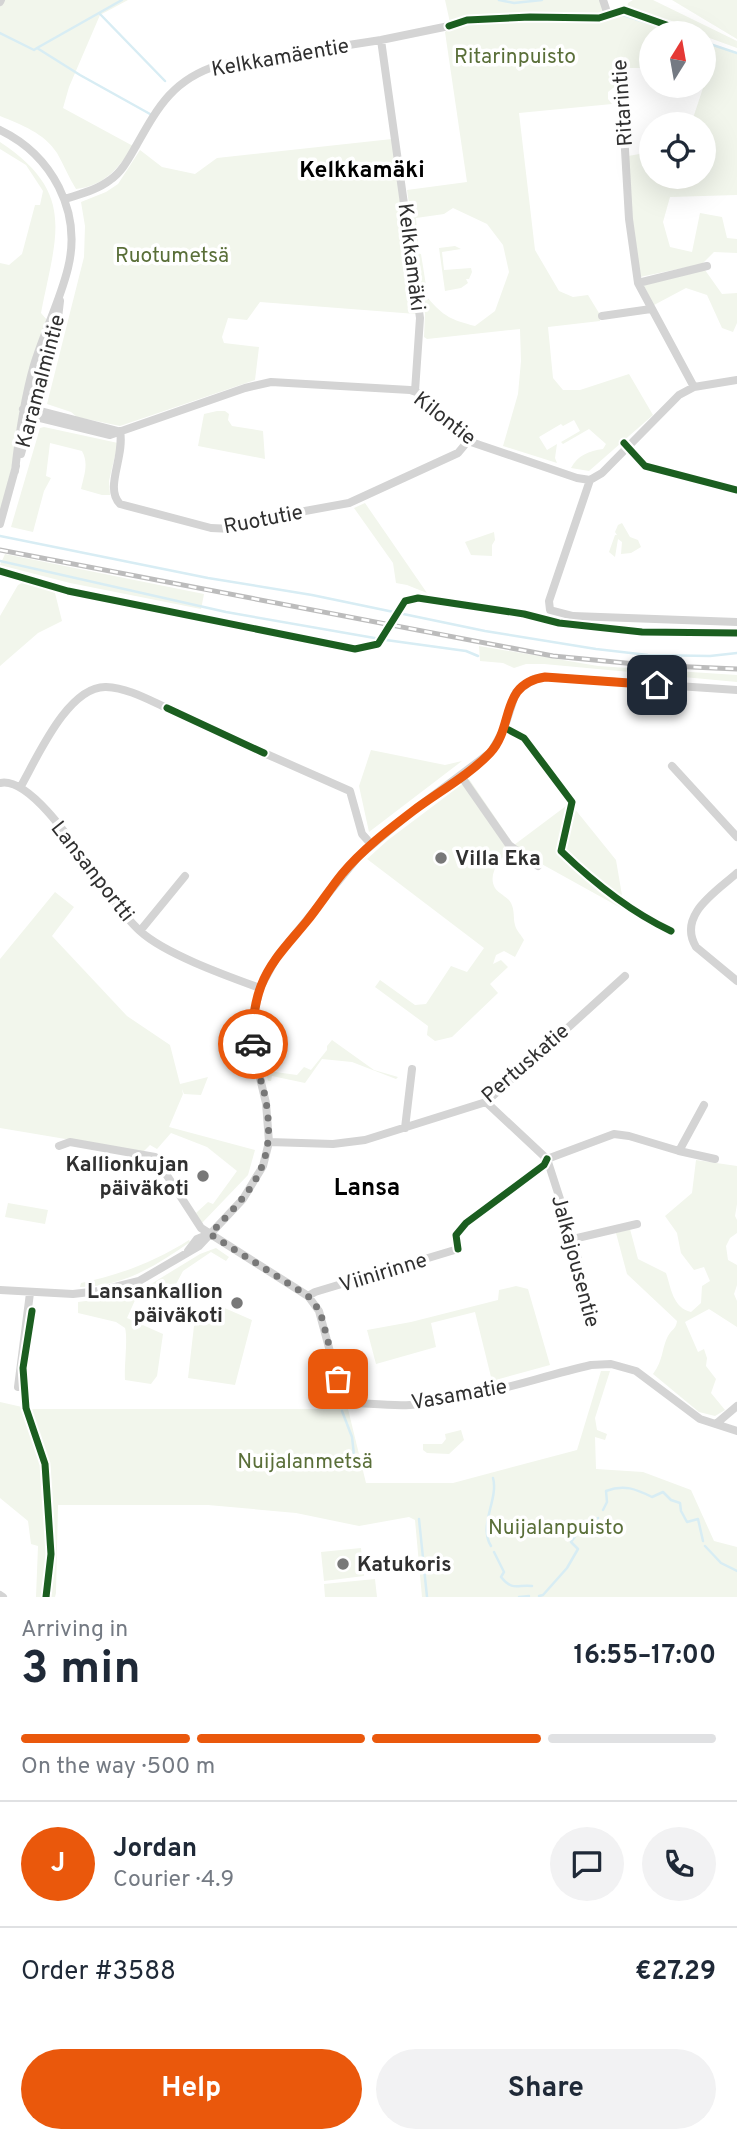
<!DOCTYPE html>
<meta charset="utf-8">
<style>
body{margin:0;font-family:Overpass,sans-serif;background:#f2f2f3;color:#1f2937;height:100vh;display:flex;flex-direction:column;font-size:26px;white-space:nowrap}
*{box-sizing:border-box;margin:0}
p{font-size:23px;color:#747a83}
.icon{flex:none;width:38px;height:38px;fill:none;stroke:currentColor;stroke-width:2;stroke-linecap:round;stroke-linejoin:round}
.map{position:relative;height:1597px;overflow:hidden}
.side{display:flex;flex-direction:column;background:#fff;flex:1}
.side>*{flex:none}
.needle{width:46px;rotate:11deg}
.fabs{position:absolute;left:639px;top:21px;display:grid;gap:14px}
.fabs a{display:grid;place-items:center;width:77px;height:77px;border-radius:50%;background:#fff;box-shadow:0 7px 28px #0002;font-size:35px}
.pin{position:absolute;display:grid;place-items:center;width:60px;height:60px;color:#fff;margin:-30px;border-radius:14px;box-shadow:0 4px 10px #0006}
.courier{position:absolute;display:grid;place-items:center;width:70px;height:70px;margin:-35px;border:5px solid #ea580c;border-radius:50%;background:#fff;color:#222;box-shadow:0 2px 9px #0007}
.head em{font-style:normal;font-weight:700}
.head div{display:flex;flex-direction:column-reverse}
.head{display:flex;align-items:center;justify-content:space-between;height:119px;padding:0 21px}
h1{font-size:46px;font-weight:700;line-height:52px}
.bar{display:grid;grid-template-columns:repeat(4,1fr);gap:10px 7px;align-content:center;height:84px;padding:0 21px}
.bar i{height:9px;border-radius:5px;background:#e0e1e3}
.bar .active{background:#ea580c}
.bar p{grid-column:span 4}
.line{display:flex;align-items:center;gap:18px;padding:0 21px;border-top:2px solid #e0e1e3}
.line div{flex:1}
.round{display:grid;place-items:center;flex:none;width:74px;height:74px;border-radius:37px;background:#f2f2f3}
.button{display:flex;gap:14px;margin-top:auto;padding:14px 21px}
.button a{flex:1;height:80px;border-radius:42px;background:#ea580c;color:#fff;font-size:28px;font-weight:700;line-height:80px;text-align:center}
.button a+a{background:#f2f2f3;color:#1f2937}
.map>svg:first-child{display:block}
.green{fill:#f2f6ec}
.lines{fill:none;stroke-linecap:round;stroke-linejoin:round}
.stream{stroke:#d8edf4;stroke-width:2.5}
.minor{stroke:#d4d4d4;stroke-width:8}
.rail-casing{stroke:#bcbcbc;stroke-width:5}
.rail{stroke:#fff;stroke-width:2.5;stroke-dasharray:8;stroke-linecap:butt}
.cycleway-casing{stroke:#fff;stroke-width:11}
.cycleway{stroke:#1b5e20;stroke-width:7}
.done{stroke:#787878;stroke-width:7;stroke-dasharray:0 12.6}
.route{stroke:#ea580c;stroke-width:9}
.poi-dot{fill:#787878;stroke:#fff;stroke-width:2.5}
.labels{text-anchor:middle;stroke-width:7;stroke-linejoin:round;paint-order:stroke}
.park-label{font-size:21px;fill:#5a6f39;stroke:#fff}
.street-label{font-size:21px;fill:#303030;stroke:#fff}
.poi-label{font-size:21px;font-weight:bold;fill:#303030;stroke:#fff;text-anchor:start}
.neighbourhood-label{font-size:23px;font-weight:bold;fill:#000;stroke:#fff}
.quarter-label{font-size:24px;font-weight:bold;fill:#000;stroke:#fff}
</style>
<div class="map">
<svg width="737" height="1597" viewBox="0 0 737 1597">
<rect width="100%" height="100%" fill="#fff"/>
<path class="green" d="M0,0H128L100,15L69,87L63,108L133,146C119,168 104,186 76,189C69,178 64,165 57,153C44,133 22,125 0,116Z
M445,0H601L605,12L611,10L614,18L622,13L633,15L681,33H651V68H624L625,88H613L608,92V99L612,104L519,113L535,250L559,291L573,297L588,295L599,313L600,321L548,327L553,378L563,390H580L629,374L653,415L589,471L571,468C578,455 589,451 603,449L606,444L589,429L563,444L561,442L580,431L574,420L563,426L561,424L539,437L547,450L557,444L555,458L557,463L503,446L518,394L521,361L520,329L427,339L424,337L425,314L416,253L421,254L428,298C444,317 452,320 475,326L495,311L509,272L503,245L487,224L453,208L444,214L416,218L418,244L415,245L407,190L467,182L445,32L451,27Z
M633,0H653L737,41V48L704,36V33H695L627,8L628,3Z
M672,0H737V39Z
M704,41L737,53V195L670,197L663,222L670,247L692,252L700,213L722,217L727,238L737,239V253L714,252L702,264L640,277L632,218L628,156L651,152V177H704V124H691L705,82Z
M392,139L416,314L260,302L247,320L228,318L222,337L224,343L259,347L255,380L120,426L77,417L71,412L47,404L84,257L85,226L81,202L106,192L118,184L140,150L162,167L195,174L217,158Z
M0,142C77,193 56,235 41,313L47,320L0,516V263L9,265L22,254L35,205H40L43,191L26,165L0,149Z
M455,246L461,249L442,252L444,270L471,268L472,272L469,279H466L468,283L461,288L445,291L439,248Z
M705,270L722,294L737,293V323L733,332L722,328L707,295L686,288L654,305L643,284Z
M217,411H225L229,414L228,420L232,426L263,431L265,459L198,446L204,414Z
M44,427L118,443L109,481L110,495H102L81,489C84,475 89,464 82,451L50,443L46,476L51,478L44,491L33,532L11,527L40,428Z
M365,503L427,593L407,585L396,583L393,563L354,508Z
M622,523L630,537L638,540L641,547L631,553L621,554L622,542L618,539L615,557L609,552L615,535H617L615,532L618,525Z
M494,532L495,540L492,545V556L471,555L465,542Z
M5,554L204,594L201,609L70,583L0,565Z
M26,581L55,593L62,621L38,633L0,666V616L18,585Z
M479,646L598,666L737,675V682L544,664H526L514,668L503,663L480,661Z
M371,750L445,765L462,761L369,832L359,786Z
M469,779L514,845L570,803L616,860L624,907L621,908L538,862L514,845C504,856 486,872 495,888C499,894 508,897 511,903C515,911 513,918 515,925C516,930 522,936 524,940L515,957L504,951L496,955L493,964L501,960L508,967L490,984L498,993L452,1037L435,1041L427,1035L428,1026L375,987L380,980L415,1005L426,1004L451,966L467,972L484,948L367,859L388,840Z
M55,892L74,907L52,936L127,1016L170,1045L180,1084L208,1077L201,1095L184,1094L182,1089L183,1094L169,1127L255,1150L248,1175L202,1223L196,1213L208,1202L213,1204L237,1171L207,1147L171,1133L157,1149L150,1145L143,1152L0,1128V959Z
M332,1040L374,1070L398,1077L396,1079L352,1062L322,1059L305,1083L272,1076L271,1081H268L265,1065H269L268,1071L297,1075L304,1067L311,1070L327,1050V1046Z
M696,1160L737,1166V1204L735,1216L737,1220V1233L730,1238L726,1246L728,1260L737,1265V1285L734,1294L737,1301V1327L709,1309L685,1322L698,1352L704,1349L707,1358L706,1366L716,1379L711,1393L725,1410L715,1416L699,1412L653,1374C664,1359 661,1350 668,1336C672,1329 676,1329 677,1321L627,1274L616,1233L630,1229L638,1259L666,1273C671,1288 673,1308 691,1312L701,1303L702,1286L710,1281L704,1267L694,1270L681,1253L677,1233L665,1216L692,1193Z
M8,1203L48,1210L45,1224L5,1217Z
M189,1240L190,1242C157,1265 123,1287 80,1287L81,1283C120,1275 156,1261 189,1240Z
M216,1248L229,1257L226,1261L211,1252L183,1271L167,1301L136,1298L127,1318L163,1334L157,1376L151,1384L125,1380C124,1367 128,1338 125,1328L116,1322L78,1313V1302L133,1295L200,1254Z
M516,1286L528,1289L550,1365L492,1381L475,1312L431,1323L436,1347L376,1364L367,1330L411,1322L498,1300L499,1290Z
M213,1303L252,1320L235,1385L188,1378L194,1326L206,1317Z
M601,1371H610L595,1418L597,1430L607,1434L605,1440L595,1437L596,1469L643,1472L691,1490L714,1541L737,1547V1597H422L415,1520L409,1517L359,1526L296,1513L208,1505H58L56,1593L55,1597H36L38,1546L31,1544L28,1521L0,1498V1402L31,1409H348L366,1483H453L577,1450Z
M461,1430L464,1440L449,1454L427,1453L423,1450V1444H442L446,1439L445,1434Z
M361,1548L364,1576L324,1581L321,1552Z
M375,1579L377,1597H325L324,1584Z"/>
<g class="lines">
<path class="stream" d="M499,0L514,3L542,0
M99,13L165,81
M623,15L679,33
M0,33L34,50L37,48L80,75L150,114
M704,42L737,53
M37,48L122,0
M0,536L208,578L312,595L485,631L596,649L648,655L710,656L737,653
M0,561L226,612L386,640L466,651L478,656
M342,1411L352,1437L355,1464
M603,1510L607,1502L606,1491C624,1484 636,1489 652,1497L663,1492L671,1500L680,1503L681,1511L687,1522L698,1519L703,1541
M419,1519L427,1597
M491,1546C478,1525 499,1499 493,1478
M705,1546L721,1563L737,1571
M494,1552L504,1572L501,1577C513,1592 518,1584 532,1586
M539,1596L543,1595L567,1568L578,1549L571,1542L584,1524L595,1525L598,1518
M519,1597L529,1596"/>
<path class="minor" d="M603,0L608,15
M0,2L1,0
M381,40L420,318L415,391
M622,98L629,219L638,283L694,387
M0,130C52,155 82,211 68,268C60,301 44,332 34,365C24,400 19,435 15,471
M65,199C80,194 97,190 110,180C122,172 129,158 136,146C158,107 173,79 219,65L381,40L449,26
M638,283L707,266
M602,316L651,309
M29,408L118,431
M23,409L32,416L110,435L245,388L271,382L410,390L419,393L468,441L577,478L590,480L602,473L679,395L694,387L737,380
M120,431C125,457 104,488 120,504L211,528L233,529L305,511L349,503L458,453L468,441
M21,454L58,318L60,301
M590,480L549,601L550,610L573,616L737,622
M0,524L16,466
M264,753L350,791L362,834L371,844
M672,766L737,837
M461,776L509,845L538,866
M0,783C30,776 77,849 93,872C108,891 121,914 140,931C165,954 227,976 260,988
M21,786C37,758 68,686 106,687C128,688 147,699 167,708
M737,873C716,892 677,915 696,947L737,981
M140,931L185,876
M486,1102L547,1159L573,1239L586,1292
M405,1128L412,1069
M269,1142L333,1144L365,1140L486,1102L625,976
M59,1146L70,1142L155,1157L201,1228L308,1296L319,1311L341,1392L348,1400L356,1403C374,1404 393,1406 410,1405C472,1401 531,1379 591,1365L611,1364L636,1371L700,1419L737,1431
M679,1151L715,1159
M547,1159L614,1134L629,1136L679,1151L704,1105
M573,1239L637,1224
M188,1251L197,1239L207,1235
M0,1290L73,1294L99,1291L139,1281L199,1246L243,1199L263,1166L269,1142L266,1103L253,1049V1018L260,988L278,955L359,856L414,810L491,752L504,729L516,692L534,679L545,677L737,690
M308,1296L315,1292L458,1249
M18,1387L30,1293
M717,1423L737,1406
M0,1595L3,1597"/>
<defs>
<path id="rail" d="M0,550L553,656L646,665L737,669"/>
</defs>
<use href="#rail" class="rail-casing"/>
<use href="#rail" class="rail"/>
<defs>
<path id="cycleway" d="M449,26L467,20L530,17L599,18L624,10L689,33
M624,443L645,466L737,490
M0,571L68,591L355,649L378,644L405,601L418,598L524,614L559,623L642,632L737,633
M167,708L264,753
M509,730L524,738L572,802L561,851C594,883 629,911 671,931
M458,1249L456,1235L466,1223L544,1165L547,1159
M32,1311L23,1368L26,1408L45,1464L51,1554L46,1597"/>
</defs>
<use href="#cycleway" class="cycleway-casing"/>
<use href="#cycleway" class="cycleway"/>
</g>
<g class="lines">
<path class="done" d="M253,1044C254,1061 261,1079 265,1096C278,1164 254,1188 210,1234L308,1296L320,1311L338,1379"/>
<path class="route" d="M253,1044C252,1024 254,1005 261,986C271,960 290,942 307,921C319,906 330,889 342,874C362,850 388,830 413,811C438,792 468,776 490,753C515,726 499,684 545,677L657,685"/>
</g>
<g class="poi-dot">
<circle cx="441" cy="858" r="7"/>
<circle cx="203" cy="1176" r="7"/>
<circle cx="237" cy="1303" r="7"/>
<circle cx="343" cy="1564" r="7"/>
</g>
<g class="labels">
<g class="park-label">
<text x="515" y="63">Ritarinpuisto</text>
<text x="172" y="262">Ruotumetsä</text>
<text x="305" y="1468">Nuijalanmetsä</text>
<text x="556" y="1534">Nuijalanpuisto</text>
</g>
<g class="street-label">
<text transform="translate(280 57) rotate(-10)" y="7">Kelkkamäentie</text>
<text transform="translate(622 103) rotate(-94)" y="7">Ritarintie</text>
<text transform="translate(412 257) rotate(83)" y="7">Kelkkamäki</text>
<text transform="translate(40 381) rotate(-75)" y="7">Karamalmintie</text>
<text transform="translate(445 418) rotate(38)" y="7">Kilontie</text>
<text transform="translate(263 519) rotate(-11)" y="7">Ruotutie</text>
<text transform="translate(93 871) rotate(52)" y="7">Lansanportti</text>
<text transform="translate(525 1063) rotate(-41)" y="7">Pertuskatie</text>
<text transform="translate(576 1261) rotate(75)" y="7">Jalkajousentie</text>
<text transform="translate(383 1272) rotate(-17)" y="7">Viinirinne</text>
<text transform="translate(459 1394) rotate(-10)" y="7">Vasamatie</text>
</g>
<g class="poi-label">
<text x="455" y="865">Villa Eka</text>
<text x="189" y="1171" text-anchor="end">Kallionkujan<tspan x="189" dy="24">päiväkoti</tspan></text>
<text x="223" y="1298" text-anchor="end">Lansankallion<tspan x="223" dy="24">päiväkoti</tspan></text>
<text x="357" y="1571">Katukoris</text>
</g>
<g class="neighbourhood-label">
<text x="362" y="177">Kelkkamäki</text>
</g>
<g class="quarter-label">
<text x="367" y="1195">Lansa</text>
</g>
</g>
</svg>
<div class="fabs">
<a><svg class="needle" viewBox="-14 -14 28 28"><path d="M0-13l5 13h-10z" fill="#e53935"/><path d="M0 13l5-13h-10z" fill="#747a83"/></svg></a>
<a><svg class="icon" aria-label="locate" viewBox="0 0 24 24"><circle cx="12" cy="12" r="6"/><path d="M12 2v4M12 18v4M2 12h4M18 12h4"/></svg></a>
</div>
<div class="pin" style="left:338px;top:1379px;background:#ea580c"><svg class="icon" aria-label="bag" viewBox="0 0 24 24"><path d="M5 8h14l-1 12H6zM9 8a3 3 0 0 1 6 0"/></svg></div>
<div class="pin" style="left:657px;top:685px;background:#1f2937"><svg class="icon" aria-label="home" viewBox="0 0 24 24"><path d="M3 11l9-7 9 7M6 9v11h12V9"/></svg></div>
<div class="courier" style="left:253px;top:1044px"><svg class="icon" aria-label="car" viewBox="0 0 24 24"><path d="M5 17H2v-5l4-1 3-4h7l3 4 3 1v5h-3M9 17h6M6 11h13"/><circle cx="7" cy="17" r="2"/><circle cx="17" cy="17" r="2"/></svg></div>
</div>
<section class="side">
<div class="head"><div><h1>3 min</h1><p>Arriving in</p></div><em>16:55–17:00</em></div>
<div class="bar"><i class="active"></i><i class="active"></i><i class="active"></i><i></i><p>On the way · 500 m</p></div>
<div class="line" style="height:126px"><b class="round" style="background:#ea580c;color:#fff">J</b><div><b>Jordan</b><p>Courier · 4.9</p></div><a class="round"><svg class="icon" aria-label="chat" viewBox="0 0 24 24"><path d="M4 5h16v11H9l-5 4z"/></svg></a><a class="round"><svg class="icon" aria-label="phone" viewBox="0 0 24 24"><path d="M5 4h4l2 5-3 2q2 4 5 5l2-3 5 2v4C11 20 4 13 5 4z"/></svg></a></div>
<div class="line" style="height:91px"><div>Order #3588</div><b>€27.29</b></div>
<div class="button"><a>Help</a><a>Share</a></div>
</section>
